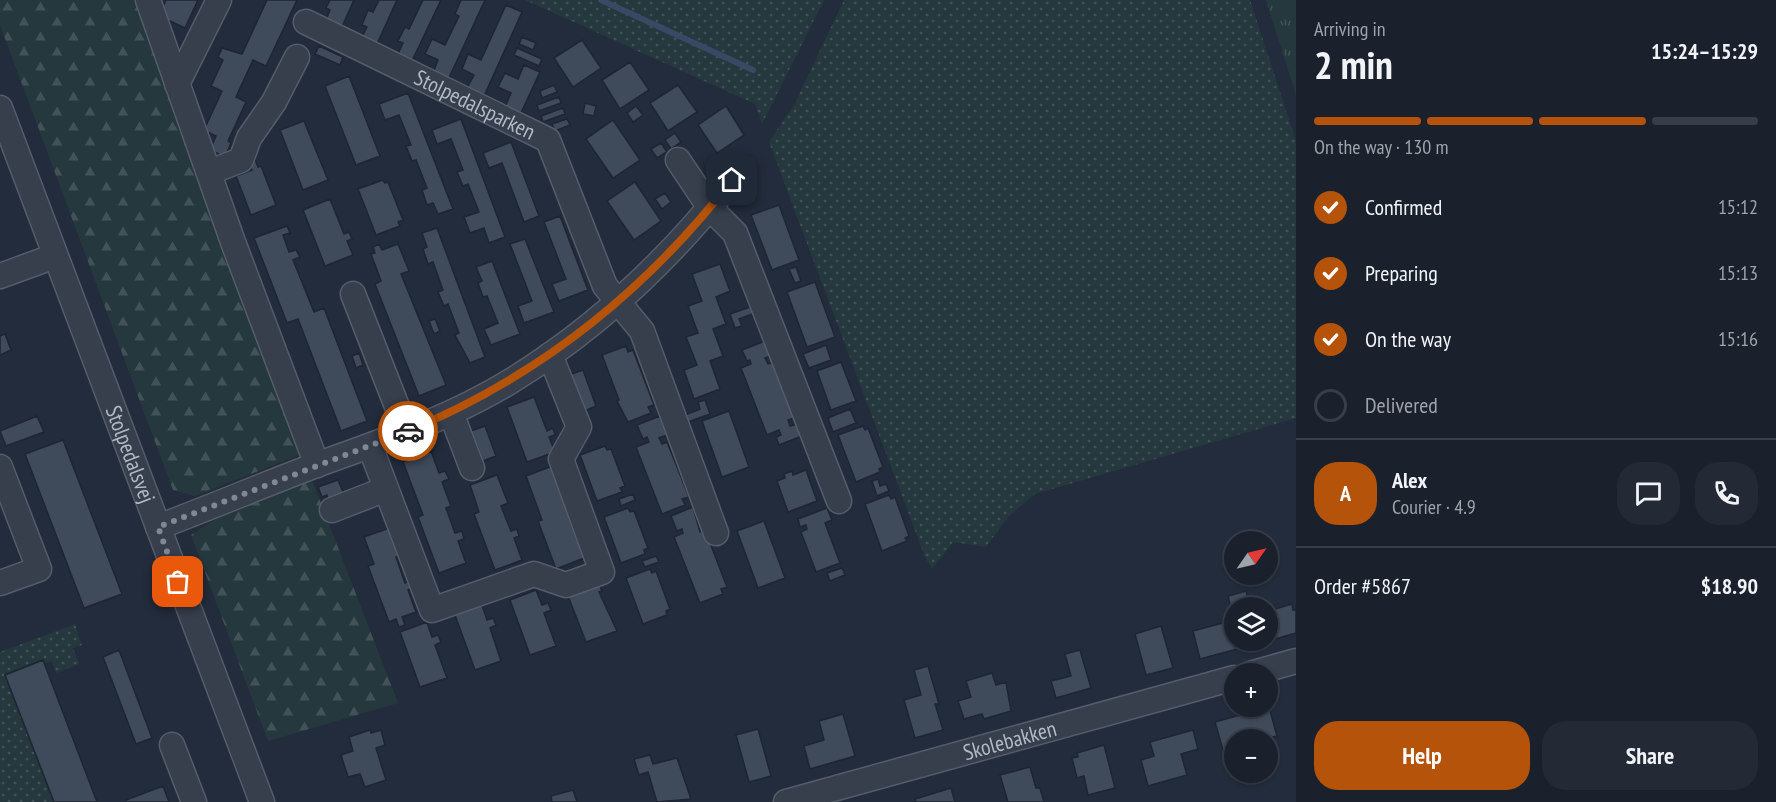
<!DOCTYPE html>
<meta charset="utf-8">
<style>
body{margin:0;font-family:"PT Sans Narrow",sans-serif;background:#232935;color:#f1f3f6;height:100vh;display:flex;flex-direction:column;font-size:22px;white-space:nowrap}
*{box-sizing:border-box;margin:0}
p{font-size:20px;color:#9fa3aa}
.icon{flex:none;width:33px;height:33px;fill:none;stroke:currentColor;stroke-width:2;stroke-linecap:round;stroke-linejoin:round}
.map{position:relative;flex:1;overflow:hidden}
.panel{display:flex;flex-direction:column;background:#1a212d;width:480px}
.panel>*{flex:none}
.needle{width:39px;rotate:56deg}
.controls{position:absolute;left:1224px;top:531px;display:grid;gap:12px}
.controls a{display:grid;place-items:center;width:54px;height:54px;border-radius:50%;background:#1a212d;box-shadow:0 2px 4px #0004,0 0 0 2px #383e49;font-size:30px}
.pin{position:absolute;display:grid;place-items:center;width:51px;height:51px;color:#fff;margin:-26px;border-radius:12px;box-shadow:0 3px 9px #0006}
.courier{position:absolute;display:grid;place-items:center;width:60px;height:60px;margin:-30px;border:4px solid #b45309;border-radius:50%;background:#fff;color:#222;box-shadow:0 2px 8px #0007}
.headline em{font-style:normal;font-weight:800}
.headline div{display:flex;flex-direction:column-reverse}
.headline{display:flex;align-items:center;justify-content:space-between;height:102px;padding:0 18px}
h1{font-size:39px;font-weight:800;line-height:45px}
.bar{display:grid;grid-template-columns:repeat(4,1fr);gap:9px 6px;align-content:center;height:72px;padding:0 18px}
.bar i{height:8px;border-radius:4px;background:#383e49}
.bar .current{background:#b45309}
.bar p{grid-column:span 4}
.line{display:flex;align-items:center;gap:15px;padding:0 18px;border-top:2px solid #383e49}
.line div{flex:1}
.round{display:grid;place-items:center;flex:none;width:63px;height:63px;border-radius:24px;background:#232935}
ol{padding:0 18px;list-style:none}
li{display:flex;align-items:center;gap:18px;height:66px}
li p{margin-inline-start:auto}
li .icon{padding:6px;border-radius:50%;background:#b45309;color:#fff;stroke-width:4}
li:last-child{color:#9fa3aa}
li i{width:33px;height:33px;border:3px solid #383e49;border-radius:50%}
.primary-button{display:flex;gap:12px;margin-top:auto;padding:12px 18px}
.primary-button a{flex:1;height:69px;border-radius:24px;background:#b45309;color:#fff;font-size:24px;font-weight:800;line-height:69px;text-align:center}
.primary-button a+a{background:#232935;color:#f1f3f6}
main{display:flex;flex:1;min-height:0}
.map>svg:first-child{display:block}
.grass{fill:url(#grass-dots)}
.forest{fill:url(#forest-firs)}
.park{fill:url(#park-tufts)}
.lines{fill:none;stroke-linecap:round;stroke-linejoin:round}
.stream{stroke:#394965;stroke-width:6}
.building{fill:#3f4a5b;stroke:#1e2533;stroke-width:1.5}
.minor-casing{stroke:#555c6a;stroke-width:27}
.minor{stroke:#373e4c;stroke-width:24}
.done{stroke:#808896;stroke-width:6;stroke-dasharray:0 10.8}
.route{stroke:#b45309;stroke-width:8}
.labels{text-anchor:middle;stroke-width:4.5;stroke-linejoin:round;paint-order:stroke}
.street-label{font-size:22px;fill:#b2b9c7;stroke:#1c2331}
</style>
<main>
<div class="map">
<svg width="1296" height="802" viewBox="0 0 1296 802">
<defs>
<pattern id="grass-dots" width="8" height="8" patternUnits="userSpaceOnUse" patternTransform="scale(1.5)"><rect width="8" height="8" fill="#25383d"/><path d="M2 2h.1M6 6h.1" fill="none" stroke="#425358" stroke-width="1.8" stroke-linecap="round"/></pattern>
<pattern id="forest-firs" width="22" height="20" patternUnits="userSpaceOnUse" patternTransform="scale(1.5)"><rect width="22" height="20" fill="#25383d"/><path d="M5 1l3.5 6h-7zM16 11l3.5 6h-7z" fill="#425358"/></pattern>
<pattern id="park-tufts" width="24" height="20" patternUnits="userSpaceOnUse" patternTransform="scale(1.5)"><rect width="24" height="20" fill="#25383d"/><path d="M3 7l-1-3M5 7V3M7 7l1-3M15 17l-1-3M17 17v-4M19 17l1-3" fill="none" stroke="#425358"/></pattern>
</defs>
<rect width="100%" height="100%" fill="#232c3c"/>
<path class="grass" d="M525,0H824L762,124L755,104Z
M844,0H1250L1296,141V418L1035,494L1008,517L986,547L953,542L932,569L925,557L769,142L794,105Z
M75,624L82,645L73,648L79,664L56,673L52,661L45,663L43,659L4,674L53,802H0V652Z"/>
<path class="forest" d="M0,0H137L302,454L194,496L173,490L0,25Z
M312,480L398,703L268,741L191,535L228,510Z"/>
<path class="park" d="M1266,0H1296V95Z"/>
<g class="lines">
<path class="stream" d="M601,0L753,70"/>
</g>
<path class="building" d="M166,0H198L185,28L159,16Z
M267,0H297L266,66L253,60L236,97L246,102L228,141L231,143L225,157L210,150L216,136L204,130L222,91L211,86L223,60L218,57L222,48L242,54Z
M330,0H354L341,29L325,22L330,10L326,8Z
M379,0H397L376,46L361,39L367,27L362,25L368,10L373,12Z
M423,0H441L411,63L397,56L403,43L398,41L405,27L409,29Z
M461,0H485L448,80L433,73L438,60L425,54L432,39L445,45L459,16L455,14Z
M506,5L522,12L484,96L467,88L474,75L462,69L468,54L481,60Z
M522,37L536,43L533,50L519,44Z
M582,40L601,68L573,87L554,58Z
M319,46L343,57L340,65L315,54Z
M517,48L542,59L539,66L514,55Z
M630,62L649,90L620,109L602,80Z
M524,65L540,72L520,115L505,107L511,93L498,87L505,73L518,79Z
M349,76L380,156L356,165L325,86Z
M554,85L557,92L542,98L540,91Z
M678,85L697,112L668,131L650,103Z
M408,93L453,209L438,214L433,203L427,205L422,190L427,188L416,160L412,161L406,146L411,145L399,115L385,120L379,104Z
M559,97L561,103L539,111L537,105Z
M585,103L596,106L594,116L583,114Z
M636,106L643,115L633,122L627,113Z
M726,106L744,135L717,153L698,125Z
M563,108L565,114L543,122L541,116Z
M461,119L505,237L489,243L484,228L470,233L464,217L479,212L468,184L463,186L457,172L463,170L451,139L437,144L432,130Z
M567,119L570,125L555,131L552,124Z
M613,120L640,160L613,178L586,139Z
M304,121L328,180L303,190L280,130Z
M675,133L681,142L671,149L665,140Z
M511,142L539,216L524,222L502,163L489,168L483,153Z
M661,143L667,152L657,158L651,149Z
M255,159L258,167L261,166L276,205L251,215L236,176L252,170L249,162Z
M383,180L385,183L388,182L403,220L398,222L400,226L376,235L358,189Z
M635,182L661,221L634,240L607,201Z
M665,193L671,202L662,209L655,199Z
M330,199L344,234L349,232L352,239L347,241L353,255L325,266L303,210Z
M779,205L799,260L772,270L751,215Z
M560,216L588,290L559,301L552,284L566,279L544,222Z
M287,226L290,233L283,235L289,252L296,250L300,257L293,260L314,312L324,308L367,421L341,431L298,319L287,323L254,238Z
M437,228L485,357L470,363L455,335L459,333L448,304L444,306L438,292L443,290L433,262L428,264L423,249L427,247L422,233Z
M525,239L554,312L524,323L518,306L532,301L510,244Z
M379,244L382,250L398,244L409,271L401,274L446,385L419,396L375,284L381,281L371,254L375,253L373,247Z
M492,261L520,334L491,345L484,329L498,323L487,296L483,297L478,283L482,281L476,267Z
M720,264L730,291L716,297L726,324L713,329L723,356L710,361L720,389L694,399L684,370L697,365L686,337L698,333L688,306L702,301L692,274Z
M796,267L801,281L795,283L789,269Z
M815,282L835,337L807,347L787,292Z
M753,306L755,313L739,319L742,326L735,328L730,314Z
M435,319L440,331L434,334L429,321Z
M5,334L11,350L0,355V336Z
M765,341L771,356L765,358L768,364L772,363L794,418L788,420L790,426L797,424L802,436L779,445L776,437L781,435L779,430L767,435L741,368L751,364L750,360L747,361L742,350Z
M826,345L831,360L809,368L803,354Z
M626,346L628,352L633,350L654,405L648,407L651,413L628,422L617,401L619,400L602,355Z
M359,353L363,365L356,368L352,356Z
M841,362L856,401L831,410L817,371Z
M583,370L596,406L582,412L569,375Z
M534,397L547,431L553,428L555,435L549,437L555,452L527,462L507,407Z
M705,400L710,414L688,422L685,415L700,409L698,402Z
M850,409L856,423L833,432L828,418Z
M729,411L749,467L722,477L702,421Z
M37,416L44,432L6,446L0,431Z
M660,416L667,435L659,438L662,444L667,442L689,497L682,499L685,505L662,514L636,447L649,442L647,437L643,439L637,425Z
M485,426L496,456L483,461L471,431Z
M863,426L865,430L868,428L883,467L879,469L880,472L856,482L838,435Z
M63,440L122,594L84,608L25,454Z
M605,446L607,450L611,449L625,486L620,488L622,492L597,501L580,455Z
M431,451L439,473L445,471L449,479L442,482L451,506L446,508L455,533L462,531L464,539L458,541L466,563L439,573L418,517L423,515L403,462Z
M555,465L573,516L569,518L584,558L556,569L538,521L542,520L526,476Z
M806,470L817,501L788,512L777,481L785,478L784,474L792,471L793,475Z
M497,475L508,503L501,506L511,531L517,529L519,536L514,538L522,560L495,570L474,514L479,512L470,485Z
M878,479L880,486L886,484L889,491L877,496L872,481Z
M338,480L344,494L328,500L327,495L322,497L318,487Z
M633,494L635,500L621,506L619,499Z
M889,495L891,499L895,497L909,536L905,538L907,541L882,551L865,504Z
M693,507L700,532L705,530L727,587L721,589L723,594L700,603L674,537L683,533L682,529L677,531L671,516Z
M628,508L630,512L634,511L648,548L644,550L645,554L621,563L604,517Z
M827,508L832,520L825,523L840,563L816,572L801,532L807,529L806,525L800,527L798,519Z
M764,521L785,578L758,588L737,531Z
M392,527L402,555L396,557L405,583L411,581L413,588L408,590L416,612L402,617L405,625L399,627L396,619L389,622L368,566L374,564L364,537Z
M656,556L659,562L645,567L642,561Z
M842,568L845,575L830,581L827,573Z
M650,569L652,573L656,571L670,609L666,611L667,615L643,624L626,578Z
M599,584L602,591L599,592L617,631L586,642L568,596Z
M536,590L542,605L548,603L551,610L544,613L556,646L530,655L510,600Z
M1246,591L1251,608H1234V619L1228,596Z
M1292,604L1293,610L1296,609V633L1275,639L1268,611Z
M482,605L487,620L493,618L496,625L490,628L501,661L475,670L455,615Z
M1234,620V640H1255L1256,644L1200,659L1193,631Z
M427,622L432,637L438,635L441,642L435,645L447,678L420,687L400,632Z
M1161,626L1173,668L1146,675L1135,634Z
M119,650L152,738L136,744L103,657Z
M1080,650L1091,688L1056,698L1051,681L1071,676L1065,654Z
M43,660L97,802H54L5,675Z
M928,666L939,704H935L943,730L915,738L904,700L921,695L914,670Z
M992,673L996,685L1006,682L1011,711L984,719L982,714L964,719L958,701L971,697L966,681Z
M1269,707L1277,736L1262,740H1234V749L1223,750L1215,722Z
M843,714L855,756L810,769L804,746L824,740L819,721Z
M758,729L771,776L749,782L736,735Z
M370,730L371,733L381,730L385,745L376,748L386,780L365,787L360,774L348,777L341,755L353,751L349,737Z
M1193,730L1198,749L1181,754L1187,775L1148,786L1141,760L1154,756L1150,742Z
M1104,745L1115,788L1088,795L1084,776L1077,778L1072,758L1078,757L1077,753Z
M650,755L653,764L677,758L691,799L657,802L648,772L639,775L634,759Z
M1030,767L1036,788H1040L1044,802H1008L1000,775Z
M163,786L169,802H126V800Z
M951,788L955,802H916L915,799Z
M573,790L577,802H552L551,796Z"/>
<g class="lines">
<defs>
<g id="minor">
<path d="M148,0L233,242L317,465"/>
<path id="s1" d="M306,22L548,140L605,286L642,331L716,533"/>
<path d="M177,84L219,0"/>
<path id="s2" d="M0,108L262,802"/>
<path d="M678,160L710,208L735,233L839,501"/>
<path d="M210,172L241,160L249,138L274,102L297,57"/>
<path d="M0,276L55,256"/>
<path d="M353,294L407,432"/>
<path d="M451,413L472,468"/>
<path d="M370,446L432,610L534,574L566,585L602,572L561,459L579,427L550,355"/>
<path d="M0,467L39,569L0,583"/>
<path d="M332,510L386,489"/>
<path d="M158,527C212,507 265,484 319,464C385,440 451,418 511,381C597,328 670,259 732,180"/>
<path d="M1250,674L1296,661"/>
<path d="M172,745L194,802"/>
<path id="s3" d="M786,802L1234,678"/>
</g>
</defs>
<use href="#minor" class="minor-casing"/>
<use href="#minor" class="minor"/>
</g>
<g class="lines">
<path class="done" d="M178,582L158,527L408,431"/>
<path class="route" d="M408,431C538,377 646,291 732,180"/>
</g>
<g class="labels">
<g class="street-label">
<text dy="8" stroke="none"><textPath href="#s1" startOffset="188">Stolpedalsparken</textPath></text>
<text dy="8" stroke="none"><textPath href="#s2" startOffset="370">Stolpedalsvej</textPath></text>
<text dy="8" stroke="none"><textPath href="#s3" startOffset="232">Skolebakken</textPath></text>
</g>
</g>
</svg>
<div class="controls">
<a><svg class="needle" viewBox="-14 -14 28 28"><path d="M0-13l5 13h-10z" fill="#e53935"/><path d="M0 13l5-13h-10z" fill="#9fa3aa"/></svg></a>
<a><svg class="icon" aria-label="layers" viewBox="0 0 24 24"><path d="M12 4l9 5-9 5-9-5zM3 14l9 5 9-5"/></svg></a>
<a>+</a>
<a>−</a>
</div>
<div class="pin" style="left:178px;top:582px;background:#ea580c"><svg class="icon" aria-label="bag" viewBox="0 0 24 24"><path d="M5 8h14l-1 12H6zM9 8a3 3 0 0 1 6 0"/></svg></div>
<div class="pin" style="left:732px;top:180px;background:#1f2937"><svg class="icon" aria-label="home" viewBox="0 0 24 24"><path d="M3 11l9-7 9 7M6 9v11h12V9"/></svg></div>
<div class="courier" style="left:408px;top:431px"><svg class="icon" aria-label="car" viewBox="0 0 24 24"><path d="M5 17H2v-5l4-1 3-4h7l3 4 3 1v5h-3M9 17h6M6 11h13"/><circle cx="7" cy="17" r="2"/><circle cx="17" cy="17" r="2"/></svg></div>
</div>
<section class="panel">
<div class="headline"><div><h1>2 min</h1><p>Arriving in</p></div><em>15:24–15:29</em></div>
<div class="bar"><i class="current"></i><i class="current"></i><i class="current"></i><i></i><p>On the way · 130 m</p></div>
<ol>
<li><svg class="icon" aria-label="check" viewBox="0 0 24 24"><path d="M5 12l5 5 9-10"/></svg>Confirmed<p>15:12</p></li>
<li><svg class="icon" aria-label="check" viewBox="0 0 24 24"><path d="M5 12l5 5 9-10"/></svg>Preparing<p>15:13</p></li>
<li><svg class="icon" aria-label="check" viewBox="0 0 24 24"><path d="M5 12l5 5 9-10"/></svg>On the way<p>15:16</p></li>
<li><i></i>Delivered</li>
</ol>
<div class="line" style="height:108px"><b class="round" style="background:#b45309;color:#fff">A</b><div><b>Alex</b><p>Courier · 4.9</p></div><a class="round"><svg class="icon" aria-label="chat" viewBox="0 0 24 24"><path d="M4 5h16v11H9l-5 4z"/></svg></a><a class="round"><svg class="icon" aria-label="phone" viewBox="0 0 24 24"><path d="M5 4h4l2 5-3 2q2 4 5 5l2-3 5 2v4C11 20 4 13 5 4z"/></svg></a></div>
<div class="line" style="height:78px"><div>Order #5867</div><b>$18.90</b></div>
<div class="primary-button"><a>Help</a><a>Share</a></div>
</section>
</main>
